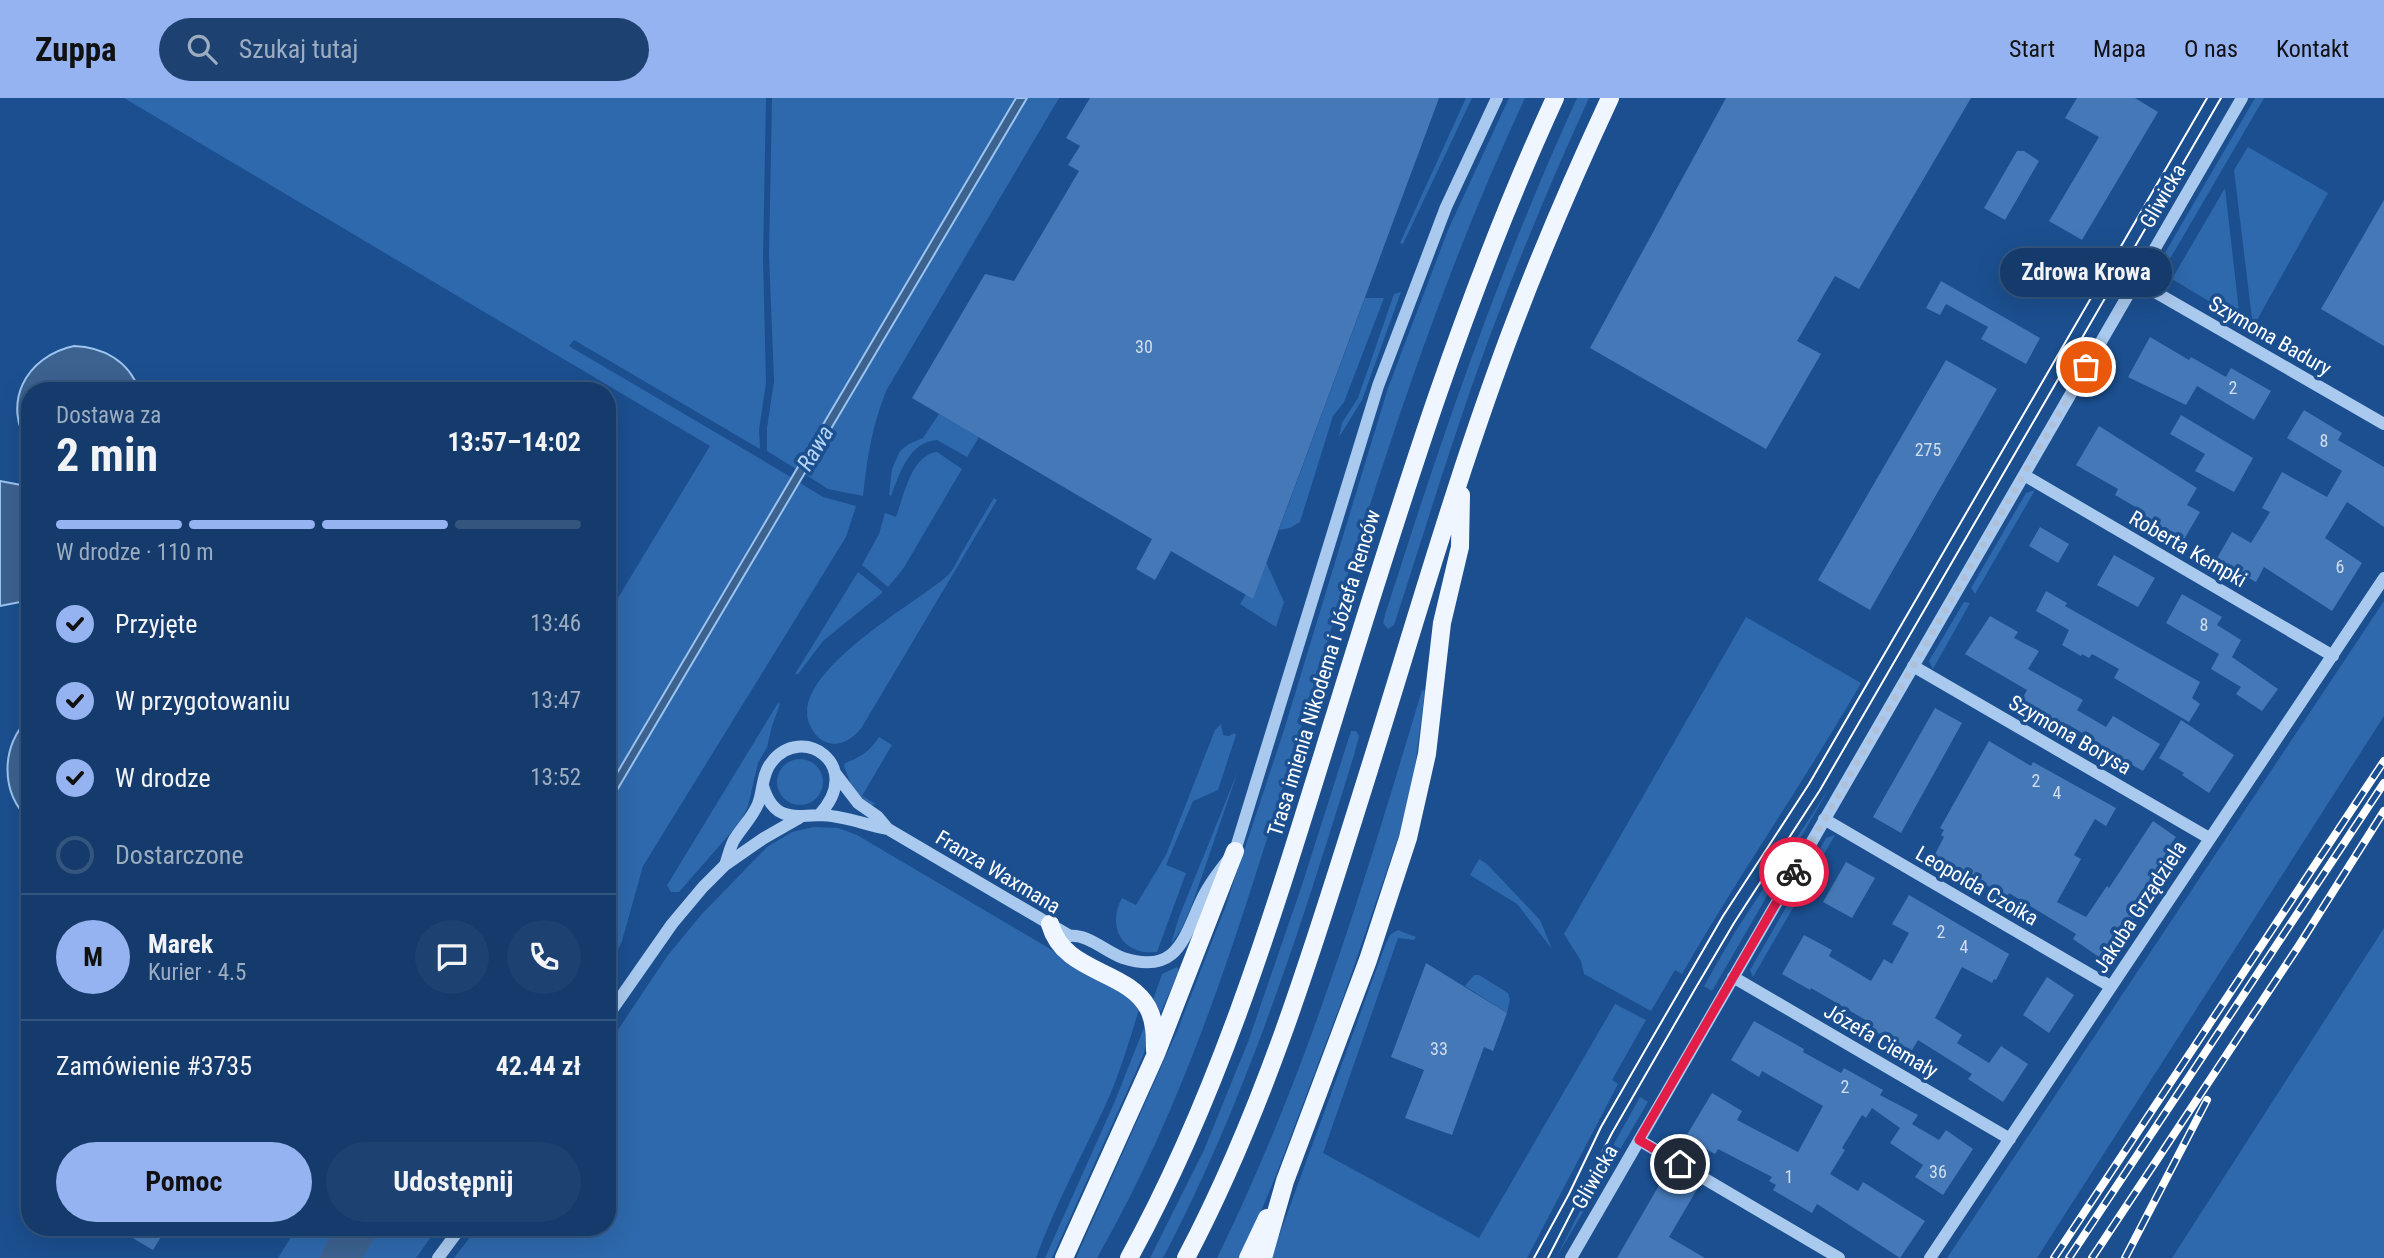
<!DOCTYPE html>
<html lang="pl">
<meta charset="utf-8">
<style>
body{margin:0;font-family:"Roboto Condensed",sans-serif;background:#1d4271;color:#f1f3f6;height:100vh;display:flex;flex-direction:column;font-size:26px;white-space:nowrap}
*{box-sizing:border-box;margin:0}
p{font-size:23px;color:#9dadc1}
.icon{flex:none;width:38px;height:38px;fill:none;stroke:currentColor;stroke-width:2;stroke-linecap:round;stroke-linejoin:round}
.map{position:relative;flex:1;overflow:hidden}
.details{position:absolute;left:21px;top:284px;width:595px;height:854px;display:flex;flex-direction:column;background:#143b6b;border-radius:28px;box-shadow:0 7px 28px #0002,0 0 0 2px #33557e}
.details>*{flex:none}
.pin{position:absolute;display:grid;place-items:center;width:60px;height:60px;color:#fff;margin:-30px;border:4px solid #fff;border-radius:50%;box-shadow:0 2px 7px #0007}
.courier{position:absolute;display:grid;place-items:center;width:70px;height:70px;margin:-35px;border:5px solid #e11d48;border-radius:50%;background:#fff;color:#222;box-shadow:0 2px 9px #0007}
.bubble{position:absolute;height:49px;border-radius:24px;background:#143b6b;box-shadow:0 7px 28px #0002,0 0 0 2px #33557e;font-size:23px;font-weight:700;line-height:49px;text-align:center}
.overview em{font-style:normal;font-weight:700}
.overview div{display:flex;flex-direction:column-reverse}
.overview{display:flex;align-items:center;justify-content:space-between;height:119px;padding:0 35px}
h1{font-size:46px;font-weight:700;line-height:52px}
.bar{display:grid;grid-template-columns:repeat(4,1fr);gap:10px 7px;align-content:center;height:84px;padding:0 35px}
.bar i{height:9px;border-radius:5px;background:#33557e}
.bar .on{background:#95b2f1}
.bar p{grid-column:span 4}
.line{display:flex;align-items:center;gap:18px;padding:0 35px;border-top:2px solid #33557e}
.line div{flex:1}
.round{display:grid;place-items:center;flex:none;width:74px;height:74px;border-radius:37px;background:#1d4271}
ol{padding:0 35px;list-style:none}
li{display:flex;align-items:center;gap:21px;height:77px}
li p{margin-inline-start:auto}
li .icon{padding:7px;border-radius:50%;background:#95b2f1;color:#111;stroke-width:4}
li:last-child{color:#9dadc1}
li i{width:38px;height:38px;border:4px solid #33557e;border-radius:50%}
.action{display:flex;gap:14px;margin-top:auto;padding:14px 35px}
.action a{flex:1;height:80px;border-radius:42px;background:#95b2f1;color:#111;font-size:28px;font-weight:700;line-height:80px;text-align:center}
.action a+a{background:#1d4271;color:#f1f3f6}
header{display:flex;align-items:center;gap:42px;box-sizing:border-box;height:98px;padding:0 35px;background:#95b2f1;color:#111}
header strong{font-size:33px}
nav{display:flex;gap:38px;margin-inline-start:auto;font-size:24px}
.search{width:490px;height:63px;background:#1d4271;display:flex;align-items:center;gap:18px;box-sizing:border-box;padding:0 24px;border-radius:38px;color:#9dadc1;font-size:26px}
.map>svg:first-child{display:block}
.green{fill:#2e69ad}
.water{fill:#3c6290;stroke:#9cc4f0;stroke-width:2}
.lines{fill:none;stroke-linecap:round;stroke-linejoin:round}
.river{stroke:#3c6290;stroke-width:38}
.building{fill:#4478b7}
.minor{stroke:#a9c9ee;stroke-width:12}
.major{stroke:#f0f6ff;stroke-width:18}
.tram{stroke:#fff;stroke-width:2}
.rail-casing{stroke:#fff;stroke-width:8}
.rail{stroke:#1b4f8f;stroke-width:5;stroke-dasharray:16;stroke-linecap:butt}
.done{stroke:#afc1d8;stroke-width:7;stroke-dasharray:0 12.6}
.route{stroke:#e11d48;stroke-width:9}
.labels{text-anchor:middle;stroke-width:7;stroke-linejoin:round;paint-order:stroke}
.number-label{font-size:18px;fill:#d0dded}
.street-label{font-size:21px;fill:#fff;stroke:#1b4f8f}
.water-label{font-size:23px;font-style:italic;fill:#b5d3f5;stroke:#1b4f8f}
</style>
<header>
<strong>Zuppa</strong>
<div class="search"><svg class="icon" aria-label="search" viewBox="0 0 24 24"><circle cx="10" cy="10" r="6"/><path d="M15 15l6 6"/></svg>Szukaj tutaj</div>
<nav><a>Start</a><a>Mapa</a><a>O nas</a><a>Kontakt</a></nav>
</header>
<div class="map">
<svg width="2384" height="1160" viewBox="0 0 2384 1160">
<rect width="100%" height="100%" fill="#1b4f8f"/>
<path class="green" d="M124,0H766L763,161L766,285L759,332L760,351L574,242L569,248L791,379L607,692V518L710,348Z
M772,0H1016L796,371L767,353V330L774,283L769,157Z
M1027,0H1059L886,293C872,329 867,359 863,398L828,391L805,376Z
M1466,0H1472L1403,146L1400,145Z
M1509,0H1525C1430,203 1365,419 1300,633C1245,813 1191,996 1097,1160H1076L1178,931L1225,810L1284,632L1388,290L1448,132Z
M1577,0H1589C1549,87 1513,175 1480,265C1449,351 1423,439 1394,527L1388,531L1383,525L1385,517C1441,341 1500,168 1577,0Z
M2255,0H2264L2157,183L2155,172Z
M2248,49L2328,95L2253,229L2234,72Z
M2225,90L2240,222L2172,181Z
M1401,194L1362,302L1339,339L1342,325L1358,300L1394,196Z
M1365,200H1384L1344,304L1333,318L1300,424L1290,430L1279,432Z
M939,316L979,339L967,359L937,342C909,344 900,375 891,398L889,397L892,371L900,353L909,346L923,340Z
M937,354L962,371L903,471L888,489L862,467L879,436L885,415L896,419C904,398 911,357 937,354Z
M800,385L823,399L856,408L846,439L643,768L622,843L607,875V709Z
M2035,392L1975,496L1971,490L2026,395Z
M994,400L997,402L862,629C846,651 820,653 809,625C790,574 917,505 947,478C953,473 957,463 961,456C972,437 983,418 994,400Z
M1266,464L1284,504L1276,529L1240,506Z
M858,474L882,493V495L823,543L798,576H795Z
M2384,503V618L2037,1160H1947Z
M1964,504L1970,505L1933,571L1929,563Z
M1746,519L1861,585C1804,684 1739,777 1682,876L1675,872L1651,913L1584,876L1581,863L1564,836Z
M1422,592L1425,593L1413,683L1399,737L1344,897L1275,1080L1241,1160H1217C1306,979 1364,786 1422,592Z
M778,605L780,606L772,628L767,649L758,665L748,708L741,723L679,794H671L667,787L669,784Z
M1221,626L1223,637L1229,638L1235,635L1236,637L1218,692L1193,703L1166,767L1186,775L1157,854C1123,858 1106,829 1122,800L1136,807L1166,757L1215,632Z
M1351,633H1356L1359,638L1354,657C1301,829 1247,1000 1163,1160H1150L1204,1052L1248,944L1302,787Z
M879,639L892,647L862,698L876,706L871,707L853,692L844,668L845,665C861,659 869,654 879,639Z
M777 684a23 23 0 1 1 46 0a23 23 0 1 1-46 0Z
M1238,673L1192,807L1181,832L1171,846L1179,819Z
M1830,689L1712,893L1704,888L1735,834Z
M814,729L838,730L857,737L1130,898L1140,908C1130,941 1120,975 1106,1006C1082,1058 1055,1107 1036,1160H454L478,1129H607V948L668,857L701,817L767,749L792,734Z
M1835,737L1753,879L1750,872L1826,740Z
M1479,761L1487,766L1540,822L1552,851L1517,806L1470,777Z
M2384,830V1160H2172Z
M1398,832L1416,839L1414,842L1398,840L1323,1055L1479,1140L1615,906L1646,922L1612,982L1618,986L1527,1160H1271L1386,845L1391,836Z
M1177,869L1179,872L1161,914L1153,902L1162,876Z
M1474,877H1479L1508,895L1510,901L1507,915L1465,888Z
M1147,922L1146,948L1143,958L1052,1160H1045L1115,1003Z
M1640,999L1648,1004L1556,1160L1616,1042Z
M297,1129H350L331,1160H278Z
M364,1129H438L416,1160H345Z"/>
<path class="water" d="M1016,0H1027L607,709V692Z
M74,248C103,249 129,263 139,292H30V349C0,306 26,258 74,248Z
M0,383L21,387L30,392V500L20,504L0,508Z
M30,620V722C0,698 0,645 30,620Z"/>
<g class="lines">
<path class="river" d="M340,1160L359,1129"/>
</g>
<path class="building" d="M1090,0H1439L1253,501L1171,453L1155,482L1136,471L1152,441L912,300L985,176L1014,183L1079,73L1068,67L1080,48L1066,40Z
M1726,0H1971L1859,191L1835,178L1797,243L1821,256L1766,351L1590,250Z
M2077,0H2135L2158,14L2082,142L2049,123L2099,39L2065,20Z
M2017,53H2024L2039,63L2005,122L1984,110Z
M2384,102V248L2321,211Z
M1941,183L2040,240L2026,266L1981,241L1988,229L1946,206L1940,217L1926,210Z
M2150,239L2189,262L2191,259L2226,279L2231,270L2271,293L2254,322L2197,288L2186,307L2128,279Z
M1946,262L1997,291L1870,512L1818,482Z
M2304,312L2342,335L2338,342L2384,369V429L2347,404L2325,440L2362,465L2332,513L2264,469L2256,484L2216,462L2232,434L2251,445L2270,414L2262,410L2282,374L2327,399L2342,373L2287,340Z
M2181,317L2253,360L2234,394L2195,373L2205,356L2170,336Z
M2099,328L2197,390L2187,407L2200,414L2183,443L2136,416L2139,411L2115,397L2118,391L2076,367Z
M2040,429L2069,446L2058,465L2029,448Z
M2114,457L2155,480L2138,509L2097,487Z
M2046,493L2067,505L2065,508L2200,584L2192,600L2200,606L2189,624L2114,580L2119,571L2092,556L2089,560L2082,556L2081,558L2062,547L2069,532L2036,513Z
M2182,496L2222,519L2217,527L2241,542L2232,559L2278,591L2262,613L2236,596L2241,589L2211,571L2219,556L2166,525Z
M1990,518L2018,534L2014,540L2039,553L2028,571L2083,602L2077,612L2106,629L2113,618L2160,646L2143,673L2096,647L2097,644L2069,627L2067,630L2021,603L2027,592L1965,556Z
M1935,610L1962,625L1901,735L1873,719Z
M2181,622L2234,657L2209,695L2182,677L2184,675L2159,660Z
M1989,643L2031,668L2033,664L2116,710L2106,728L2095,721L2074,757L2081,761L2057,804L2086,819L2107,788L2109,790L2153,723L2176,739L2170,747L2173,748L2133,808L2139,812L2128,829L2122,825L2099,859L2073,841L2076,836L2009,795L2007,799L1976,781L1974,785L1933,760L1944,739L1941,737L1944,732L1940,730Z
M1846,764L1875,780L1852,820L1823,804Z
M1909,797L2009,856L1996,882L1994,881L1992,885L1962,869L1935,920L1962,937L1957,945L1989,965L2001,948L2028,966L2003,1004L1968,981L1972,976L1918,942L1911,954L1866,928L1869,924L1811,890L1810,892L1782,876L1804,837L1832,852L1829,858L1871,883L1884,861L1892,866L1909,835L1892,826Z
M1426,865L1507,915L1493,953L1484,949L1452,1037L1405,1020L1424,972L1391,959Z
M2047,879L2074,897L2049,935L2023,917Z
M1754,923L1804,951L1803,954L1841,975L1844,970L1883,992L1880,997L1918,1017L1912,1026L1939,1042L1946,1032L1973,1051L1943,1097L1915,1079L1923,1067L1890,1045L1900,1030L1872,1010L1866,1020L1862,1017L1842,1050L1845,1052L1830,1076L1858,1093L1863,1084L1925,1123L1900,1160L1817,1106L1812,1115L1773,1092L1776,1087L1769,1083L1772,1079L1718,1051L1715,1056L1685,1040L1712,995L1742,1013L1737,1022L1798,1054L1823,1008L1762,973L1759,979L1731,962Z
M1669,1070L1699,1088L1669,1139L1705,1160H1617Z
M114,1129H167L153,1152Z"/>
<g class="lines">
<path class="minor" d="M2136,183L2384,326
M2024,377L2333,558
M1913,568L2209,740
M835,675L858,705L878,719L888,731L1070,838C1088,836 1106,854 1123,860C1180,878 1184,837 1204,797C1212,781 1224,767 1235,753L1378,288L1446,109L1497,0
M819,717C843,717 865,727 888,731
M1824,721L2110,888
M725,767C728,759 730,749 734,742C742,729 752,720 758,706C763,693 762,676 771,665C801,624 866,667 819,717C790,719 773,721 763,688
M1733,879L2010,1041
M607,919L672,826L703,789L725,767L764,740L799,720
M1639,1042L1839,1160
M438,1160L461,1129
M1571,1160L2242,0
M1930,1160L2384,480"/>
<path class="major" d="M1050,826C1064,876 1127,871 1148,910C1155,923 1155,938 1155,953
M1064,1160L1156,956L1235,753
M1129,1160C1222,991 1277,804 1334,620C1399,410 1463,200 1555,0
M1186,1160C1267,1006 1317,838 1369,672C1416,522 1459,370 1515,223C1544,147 1576,73 1610,0
M1248,1160L1267,1120
M1263,1160L1285,1083L1368,862L1408,740L1427,656L1442,525L1460,449L1461,397"/>
<path class="tram" d="M1534,1160L1569,1096L1601,1029L1651,942L1723,818L1809,686L2207,0
M1548,1160L1612,1035L1695,891L1734,825L1820,692L2221,0"/>
<defs>
<path id="rail" d="M2054,1160L2384,663
M2069,1160L2384,685
M2092,1160L2298,849L2384,713
M2125,1160L2207,1002"/>
</defs>
<use href="#rail" class="rail-casing"/>
<use href="#rail" class="rail"/>
</g>
<g class="lines">
<path class="done" d="M1794,774L2086,269"/>
<path class="route" d="M1680,1066L1639,1042L1794,774"/>
</g>
<g class="labels">
<g class="number-label">
<text x="1144" y="255">30</text>
<text x="2233" y="296">2</text>
<text x="2324" y="349">8</text>
<text x="1928" y="358">275</text>
<text x="2340" y="475">6</text>
<text x="2204" y="533">8</text>
<text x="2036" y="689">2</text>
<text x="2057" y="701">4</text>
<text x="1941" y="840">2</text>
<text x="1964" y="855">4</text>
<text x="1439" y="957">33</text>
<text x="1845" y="995">2</text>
<text x="1938" y="1080">36</text>
<text x="1789" y="1085">1</text>
</g>
<g class="street-label">
<text transform="translate(2163 98) rotate(-60)" y="7">Gliwicka</text>
<text transform="translate(2270 238) rotate(30)" y="7">Szymona Badury</text>
<text transform="translate(2188 451) rotate(30)" y="7">Roberta Kempki</text>
<text transform="translate(1324 575) rotate(-73)" y="7">Trasa imienia Nikodema i Józefa Renców</text>
<text transform="translate(2070 637) rotate(30)" y="7">Szymona Borysa</text>
<text transform="translate(998 774) rotate(31)" y="7">Franza Waxmana</text>
<text transform="translate(1977 788) rotate(30)" y="7">Leopolda Czoika</text>
<text transform="translate(2140 809) rotate(-57)" y="7">Jakuba Grządziela</text>
<text transform="translate(1881 943) rotate(30)" y="7">Józefa Ciemały</text>
<text transform="translate(1595 1079) rotate(-60)" y="7">Gliwicka</text>
</g>
<g class="water-label">
<text transform="translate(815 350) rotate(-59)" y="8">Rawa</text>
</g>
</g>
</svg>
<div class="pin" style="left:2086px;top:269px;background:#ea580c"><svg class="icon" aria-label="bag" viewBox="0 0 24 24"><path d="M5 8h14l-1 12H6zM9 8a3 3 0 0 1 6 0"/></svg></div>
<div class="pin" style="left:1680px;top:1066px;background:#1f2937"><svg class="icon" aria-label="home" viewBox="0 0 24 24"><path d="M3 11l9-7 9 7M6 9v11h12V9"/></svg></div>
<div class="courier" style="left:1794px;top:774px"><svg class="icon" aria-label="bike" viewBox="0 0 24 24"><circle cx="6" cy="16" r="4"/><circle cx="18" cy="16" r="4"/><path d="M6 16l4-8h5l3 8M10 8l3 8H6M13 5h3"/></svg></div>
<div class="bubble" style="left:2000px;top:150px;width:172px">Zdrowa Krowa</div>
<section class="details">
<div class="overview"><div><h1>2 min</h1><p>Dostawa za</p></div><em>13:57–14:02</em></div>
<div class="bar"><i class="on"></i><i class="on"></i><i class="on"></i><i></i><p>W drodze · 110 m</p></div>
<ol>
<li><svg class="icon" aria-label="check" viewBox="0 0 24 24"><path d="M5 12l5 5 9-10"/></svg>Przyjęte<p>13:46</p></li>
<li><svg class="icon" aria-label="check" viewBox="0 0 24 24"><path d="M5 12l5 5 9-10"/></svg>W przygotowaniu<p>13:47</p></li>
<li><svg class="icon" aria-label="check" viewBox="0 0 24 24"><path d="M5 12l5 5 9-10"/></svg>W drodze<p>13:52</p></li>
<li><i></i>Dostarczone</li>
</ol>
<div class="line" style="height:126px"><b class="round" style="background:#95b2f1;color:#111">M</b><div><b>Marek</b><p>Kurier · 4.5</p></div><a class="round"><svg class="icon" aria-label="chat" viewBox="0 0 24 24"><path d="M4 5h16v11H9l-5 4z"/></svg></a><a class="round"><svg class="icon" aria-label="phone" viewBox="0 0 24 24"><path d="M5 4h4l2 5-3 2q2 4 5 5l2-3 5 2v4C11 20 4 13 5 4z"/></svg></a></div>
<div class="line" style="height:91px"><div>Zamówienie #3735</div><b>42.44 zł</b></div>
<div class="action"><a>Pomoc</a><a>Udostępnij</a></div>
</section>
</div>
